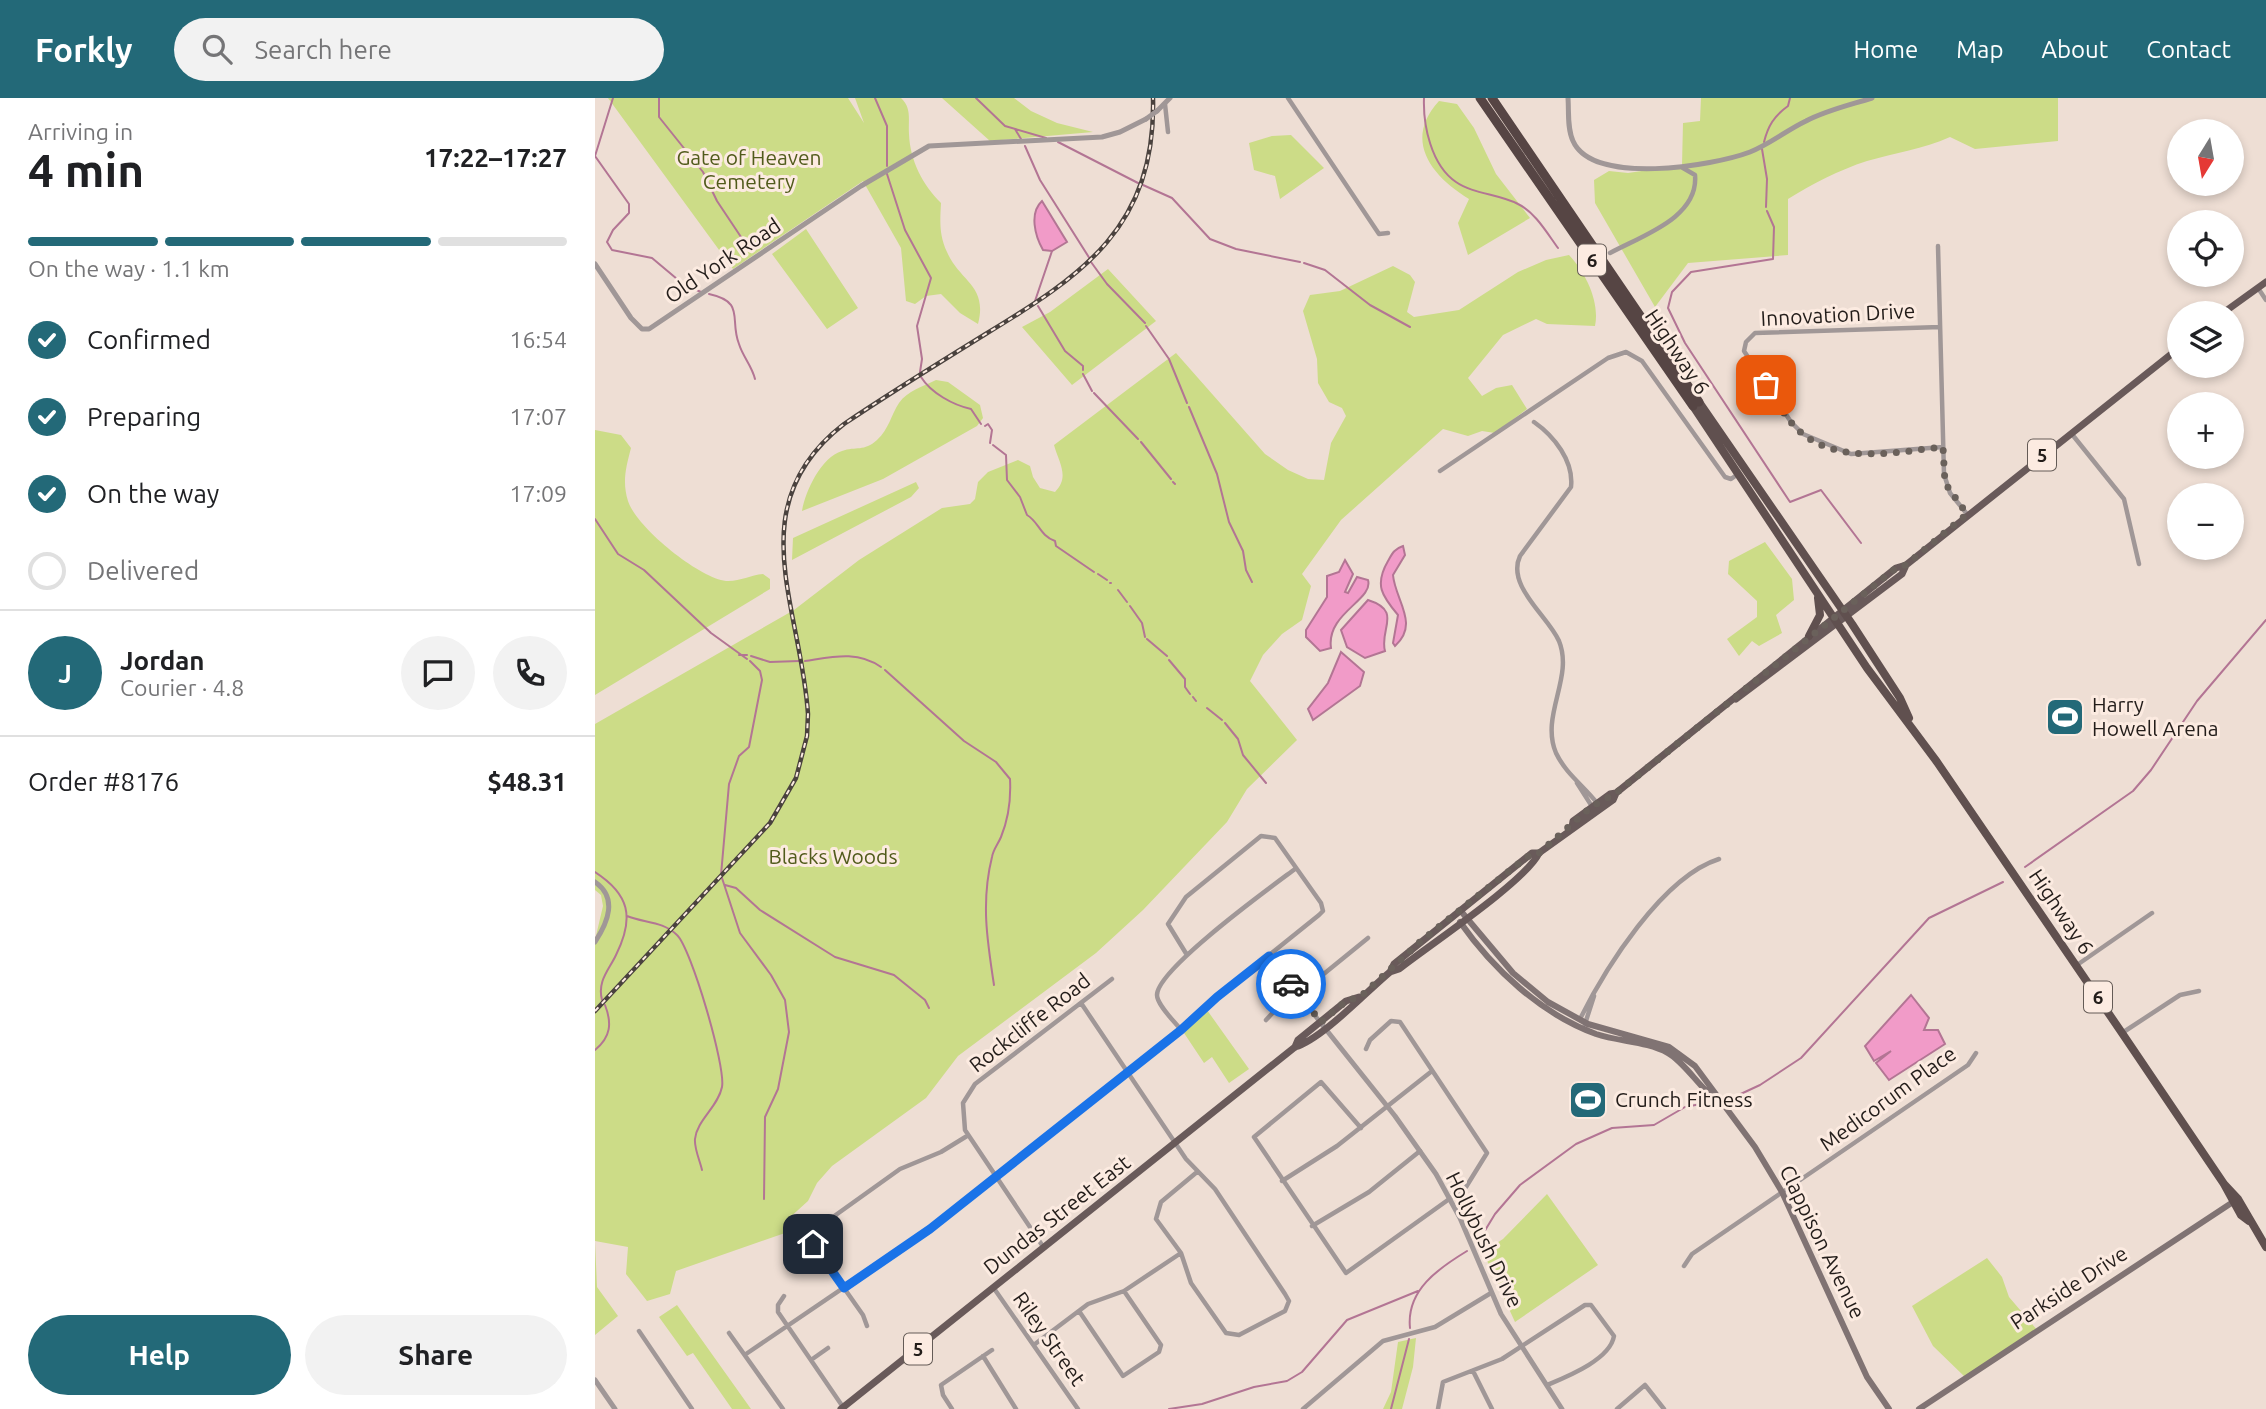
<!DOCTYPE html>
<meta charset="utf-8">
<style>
body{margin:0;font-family:Ubuntu,sans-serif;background:#f2f2f2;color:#202124;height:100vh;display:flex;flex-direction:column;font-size:26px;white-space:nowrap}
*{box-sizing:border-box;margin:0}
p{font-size:23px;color:#757577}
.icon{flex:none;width:38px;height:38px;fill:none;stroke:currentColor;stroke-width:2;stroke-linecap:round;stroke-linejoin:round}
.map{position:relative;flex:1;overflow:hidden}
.panel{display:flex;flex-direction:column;background:#fff;width:595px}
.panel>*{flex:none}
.needle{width:46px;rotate:191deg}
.tools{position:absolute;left:1572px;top:21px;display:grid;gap:14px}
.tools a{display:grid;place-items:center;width:77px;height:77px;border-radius:50%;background:#fff;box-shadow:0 4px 10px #0003;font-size:35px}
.pin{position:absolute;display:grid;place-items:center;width:60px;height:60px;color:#fff;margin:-30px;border-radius:14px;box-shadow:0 4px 10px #0006}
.courier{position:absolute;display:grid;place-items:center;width:70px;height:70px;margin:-35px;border:5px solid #1a73e8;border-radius:50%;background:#fff;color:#222;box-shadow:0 2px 9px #0007}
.headline em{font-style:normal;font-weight:700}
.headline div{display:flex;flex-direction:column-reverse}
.headline{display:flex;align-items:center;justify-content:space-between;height:119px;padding:0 28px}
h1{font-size:46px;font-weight:700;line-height:52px}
.bar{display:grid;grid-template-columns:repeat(4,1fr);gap:10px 7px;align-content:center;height:84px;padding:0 28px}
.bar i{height:9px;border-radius:5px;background:#e0e0e0}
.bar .on{background:#236978}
.bar p{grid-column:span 4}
.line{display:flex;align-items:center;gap:18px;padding:0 28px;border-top:2px solid #e0e0e0}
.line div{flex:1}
.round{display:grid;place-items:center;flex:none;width:74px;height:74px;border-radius:37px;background:#f2f2f2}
ol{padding:0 28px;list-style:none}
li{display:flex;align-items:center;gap:21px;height:77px}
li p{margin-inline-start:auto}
li .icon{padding:7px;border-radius:50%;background:#236978;color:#fff;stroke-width:4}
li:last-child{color:#757577}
li i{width:38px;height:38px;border:4px solid #e0e0e0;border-radius:50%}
.primary-button{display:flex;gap:14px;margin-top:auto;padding:14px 28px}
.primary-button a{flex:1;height:80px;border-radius:42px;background:#236978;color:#fff;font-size:28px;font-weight:700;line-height:80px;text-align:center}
.primary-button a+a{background:#f2f2f2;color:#202124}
header{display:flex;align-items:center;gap:42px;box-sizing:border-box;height:98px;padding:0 35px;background:#236978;color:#fff}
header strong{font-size:33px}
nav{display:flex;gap:38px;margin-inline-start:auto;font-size:24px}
.search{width:490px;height:63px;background:#f2f2f2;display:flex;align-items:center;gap:18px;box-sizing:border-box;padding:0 24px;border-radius:38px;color:#757577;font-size:26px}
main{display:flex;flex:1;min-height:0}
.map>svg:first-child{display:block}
.green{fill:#ccdc87}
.water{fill:#f19bc8;stroke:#b37594;stroke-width:2}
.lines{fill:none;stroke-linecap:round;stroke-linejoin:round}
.stream{stroke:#b37594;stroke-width:2}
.minor{stroke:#a09797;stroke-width:4.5}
.tertiary{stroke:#a09797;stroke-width:5}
.secondary{stroke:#807373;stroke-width:6}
.primary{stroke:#695a5a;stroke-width:7}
.trunk{stroke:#60504f;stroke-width:8}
.motorway{stroke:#564544;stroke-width:9}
.rail-casing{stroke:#4a423e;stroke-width:4.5}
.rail{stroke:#fcebe1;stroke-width:2;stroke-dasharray:5;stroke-linecap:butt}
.tertiary-bridge{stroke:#a09797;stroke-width:5}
.done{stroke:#6a615b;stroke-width:7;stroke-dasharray:0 12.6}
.route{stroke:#1a73e8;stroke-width:9}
.labels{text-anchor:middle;stroke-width:6;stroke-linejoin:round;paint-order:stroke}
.shield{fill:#fcebe1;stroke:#645b56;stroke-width:2}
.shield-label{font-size:19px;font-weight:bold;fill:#231d1a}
.park-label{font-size:21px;fill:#515b1b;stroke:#fcebe1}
.street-label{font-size:21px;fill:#231d1a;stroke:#fcebe1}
.poi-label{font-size:21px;fill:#231d1a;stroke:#fcebe1;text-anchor:start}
</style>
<header>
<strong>Forkly</strong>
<div class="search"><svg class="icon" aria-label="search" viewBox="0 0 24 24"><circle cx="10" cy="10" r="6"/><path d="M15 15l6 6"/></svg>Search here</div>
<nav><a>Home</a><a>Map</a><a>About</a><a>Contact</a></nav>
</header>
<main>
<section class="panel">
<div class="headline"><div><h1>4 min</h1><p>Arriving in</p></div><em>17:22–17:27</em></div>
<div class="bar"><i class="on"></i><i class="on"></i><i class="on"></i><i></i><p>On the way · 1.1 km</p></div>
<ol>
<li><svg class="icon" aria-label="check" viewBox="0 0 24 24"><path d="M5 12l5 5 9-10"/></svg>Confirmed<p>16:54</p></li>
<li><svg class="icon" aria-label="check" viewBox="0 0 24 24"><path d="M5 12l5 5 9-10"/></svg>Preparing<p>17:07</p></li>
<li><svg class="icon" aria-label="check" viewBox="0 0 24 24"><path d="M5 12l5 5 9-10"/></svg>On the way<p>17:09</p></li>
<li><i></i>Delivered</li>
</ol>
<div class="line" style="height:126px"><b class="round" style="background:#236978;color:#fff">J</b><div><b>Jordan</b><p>Courier · 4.8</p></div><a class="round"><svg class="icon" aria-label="chat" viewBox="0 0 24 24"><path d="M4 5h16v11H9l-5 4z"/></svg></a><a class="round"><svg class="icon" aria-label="phone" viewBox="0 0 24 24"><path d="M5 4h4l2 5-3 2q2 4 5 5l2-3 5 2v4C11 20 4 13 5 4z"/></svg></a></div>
<div class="line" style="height:91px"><div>Order #8176</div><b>$48.31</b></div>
<div class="primary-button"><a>Help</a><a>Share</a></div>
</section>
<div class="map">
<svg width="1671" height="1311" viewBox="0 0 1671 1311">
<rect width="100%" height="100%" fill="#eeded4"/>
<path class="green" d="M13,0H253L269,25L260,0H306C317,10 313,22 314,36C315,63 328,87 346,105C345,123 344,137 352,154C365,184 393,187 383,226L365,215L346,196L331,198L320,206L311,203L306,150L268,83L138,171Z
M347,0H419L436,13L462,25L498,34L395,43Z
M1106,0H1463V43L1380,51L1355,39C1328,51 1300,55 1272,63C1244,72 1217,86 1193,101V157L1093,165L1060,209L1000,105L999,82L1014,73L1033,75L1087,67L1088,25L1105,23Z
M844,3L862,6L879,30L901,76L935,120L873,157L863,125L874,101C836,78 808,42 844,3Z
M696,37L729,70L685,101L680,78L659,72L654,45L677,38Z
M211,131L263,210L232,231L177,156Z
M974,157C991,175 1005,204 1000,228L952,226L941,221L908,237L873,280L887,298L901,290L917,287L932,311L900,335L887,333L873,338L848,331L746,422L707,476L716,488L707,522L687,536L668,557L655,583L702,642L652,691L632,724L548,812L501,855L363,958L331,1000L237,1068L222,1085L213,1103L192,1122L190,1135L81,1173L75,1196L52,1203L31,1176L33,1149L0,1143L2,1189L23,1218L0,1237V842L8,808L6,797L0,792V626L199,512L264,462L347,410L375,406L380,401L383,384L393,374L423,362L435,368L438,379L445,390L460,394C475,379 464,365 459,347L581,255L670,356L693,372L713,381L729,382L736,345L751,318L747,310L734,304L723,285L722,261L708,213L715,197L745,193L798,168L815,177L820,184L812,214L819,219L864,212L923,174L951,162Z
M513,171L561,223L477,287L427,229L455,214Z
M341,282L353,284L385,307L388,320L382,328L288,381L207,413C210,394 226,359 247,353C261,348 269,354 282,342C294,331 296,317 304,305C312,293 329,288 341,282Z
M0,332L26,337L36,350C31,369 27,384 33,403C41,429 104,480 131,483C144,484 155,477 168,476L175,481V491L0,597Z
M321,384L324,390L316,399L197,462L198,440Z
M1170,444L1197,481L1199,502L1181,517L1187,535L1164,548L1157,543L1144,558L1132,541L1162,519V503L1133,476L1134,463Z
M612,912L654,971L634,985L617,959L609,965L589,935Z
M952,1096L1003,1167L920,1224L888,1154L908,1141Z
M1392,1160L1407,1179L1414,1199L1443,1233L1370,1279L1338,1248L1317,1208Z
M82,1207L156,1311H137L98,1255L92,1258L64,1219Z
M821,1240L818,1269L807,1311H788L796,1294L803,1244Z"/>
<path class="water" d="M447,103L472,144L457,153L448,152C440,138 434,115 447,103Z
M808,448L810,457L798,477C800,502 825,526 800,548L798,545L803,517C787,498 779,487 793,463C797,456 799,451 808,448Z
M750,462L758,476L750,494L753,495L762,479L773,482C779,502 731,515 736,550L725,553L711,539V532L732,499V478L744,474Z
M773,502C808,513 784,531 790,553L770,560L752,549L746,532Z
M746,554L769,574L765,588L718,622L713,611L733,585Z
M1316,897L1334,920L1329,932H1343L1350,946L1294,982L1281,965L1296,953L1279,963L1270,948Z"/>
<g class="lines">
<path class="stream" d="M18,0L0,58L34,106V115L18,132L12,144L17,152L57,160L88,186L106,194
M64,0V19L108,74L122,103L150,145
M280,0L292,28V68
M381,0L410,28L451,40
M829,0C828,27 836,67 861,84C878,96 904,96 923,106C940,114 952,135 963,150
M420,31L426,41
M463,44L543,85
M1169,44C1173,28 1179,18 1193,8L1195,0
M430,48L445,82L495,161
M1167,51L1172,81L1171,109
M292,76L310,132L336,180L322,228L327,261L325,274
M548,87L577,100L615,141L641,151L705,164
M1172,113L1179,129L1178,161L1096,174L1077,194L1073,210L1090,245L1195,404L1226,392L1266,445
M496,164L512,186L550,225
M709,165L730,172L775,207L815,229
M114,196C151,204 134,221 144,246C148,259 157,268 160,281
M440,203L457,153
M443,208L470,253L488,268V272
M551,228L574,261L592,305
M488,276L497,293
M326,279C336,295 358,307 376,311L386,326
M499,295L543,341
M594,309L622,376L634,424L648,453L651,472L657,484
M390,328L393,326L397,332L395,345
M546,344L576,381
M398,347L411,357L412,382L425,399L432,417C444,424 445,438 460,443L461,448L499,474
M578,384L580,386
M0,421L23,456L49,472L116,535L152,561
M503,476L512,482
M515,485H516
M523,492L532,504
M535,508L547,525L550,539
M552,541L572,558
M144,557H152
M156,558L175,564L204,563
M574,562L590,581V589L595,596
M155,563L165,573L167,582L154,649L144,658L134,686L126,777L145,835L176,877L190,902L194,934L183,991L170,1019L169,1101
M210,563C237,559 262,552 286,569
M290,572L369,643L401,664L415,681C416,700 413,722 406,739C403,746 398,752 397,759C386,803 392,842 399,887
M598,599L601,603
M612,610L627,622
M630,625L643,641L648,657L671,685
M1430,769L1538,693L1556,672L1602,603L1671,522
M0,774C34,796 40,819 21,857C14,872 2,883 7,902
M130,787L141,790L165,812L240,859L299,877L330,902L334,910
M32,818C49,825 68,823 82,837C96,850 131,969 127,989C123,1009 102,1022 100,1041C99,1050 105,1063 107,1072
M0,952C16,939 17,925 10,907
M1137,1000L1165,987L1206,960L1334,820L1408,784
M883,1144L900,1116L925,1087L981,1046L1017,1030L1059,1027L1090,1009L1111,1005
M815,1230C811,1192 844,1170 872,1153
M574,1311L607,1306L659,1289L692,1283L707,1274L752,1222L823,1193
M796,1311L814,1241"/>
<path class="minor" d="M693,0L784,136L793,135
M570,6L573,34
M1343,148L1349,376L1355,395L1372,416
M1015,155C1046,138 1104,120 1100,77L1088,70
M1663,190L1671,202
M1345,229L1160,235L1151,244L1149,253L1196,324L1208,336L1256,356L1348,349
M939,324C959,338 979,363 976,389L925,458C911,488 953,518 964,543C979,580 945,617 961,655C971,676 989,688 1002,705
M1476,335L1529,401L1544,466
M845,373L1013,260L1031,254L1047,263L1130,379L1136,381L1143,376
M982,685L998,710
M674,858L725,924
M1482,867L1557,815
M486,905L591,1061L620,1091L690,1196L694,1203L690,1213L644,1237L631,1235L596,1185L586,1155L561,1121L566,1104L602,1074
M985,921C1010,871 1067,779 1124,761
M671,922L700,891L725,879L773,840
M990,926L999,898
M586,932C580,924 562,907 562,897C562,871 676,789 700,771
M1527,935L1585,897L1604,893
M766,1030L726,984L659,1039L751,1175L871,1089L892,1055L805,924L796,923L775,942L771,951
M687,1083L742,1048L837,973
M717,1128L774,1094L825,1053
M449,1150L370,1032L368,1005L380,986L517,881
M1089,1168L1097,1156L1373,967L1381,955
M398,1189L483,1311
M189,1198L183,1207V1214L248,1309
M484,1213L528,1278L564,1254L566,1247L529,1193
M272,1228L268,1217L218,1146L217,1134L305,1071L346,1054L372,1038
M44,1233L97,1311
M134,1235L188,1311
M440,1246L493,1206L529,1193L586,1155
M151,1256L335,1131L586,932L622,899L724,817L728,813L726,805L680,740L666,738L591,799L573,826L592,857
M388,1258L421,1311
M216,1262L233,1250
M878,1273L897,1311
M357,1311L348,1297L346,1287L397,1252
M708,1311L788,1243L840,1229L896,1195
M843,1311L848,1284L907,1261L990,1207H996L1019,1238C1015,1262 971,1279 952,1287
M1022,1311L1050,1287L1069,1311"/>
<path class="tertiary" d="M973,0C974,13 972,30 978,43C998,88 1118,68 1155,54C1175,46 1192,32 1211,23C1232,12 1255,7 1277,0
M562,13L575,0
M0,166L36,220L47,231H54L266,88L334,48L507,39L525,34L551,21
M0,784C23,800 13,824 0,844
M725,924L800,1018L841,1076L865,1120L906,1216L967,1311
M0,1282L20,1311"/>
<path class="secondary" d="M865,812L918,875L953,904L993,926L1074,949L1100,968L1160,1049L1187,1094L1272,1279L1294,1311
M865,824C898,871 946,916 1001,936C1025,944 1051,943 1073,955C1091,965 1108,995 1120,999
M1324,1311L1641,1102"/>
<path class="primary" d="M1628,215L1671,184
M1141,601L1307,476L1311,467L1584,250
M977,729L978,723L1015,696L1021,695
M795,874L799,866L937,755H944
M700,949L703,942L751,903L764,899
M246,1311L700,949C727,941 771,894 795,874L804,871C833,848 931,783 944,755L1018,702L1021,695L1301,470L1311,467"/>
<path class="trunk" d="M1104,304L1257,526L1305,600L1314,620
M1098,308L1272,570L1342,664L1527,935L1629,1086L1646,1117L1654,1123
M1214,538L1225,517L1223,500
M1629,1086L1643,1101L1671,1149"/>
<path class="motorway" d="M885,0L1098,308
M897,0L1104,304"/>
<defs>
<path id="rail" d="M0,913L175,725L201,680L212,638L213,616C206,508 144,407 249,326C295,295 342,266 389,237C488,177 561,129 558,0"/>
</defs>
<use href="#rail" class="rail-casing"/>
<use href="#rail" class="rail"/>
<path class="tertiary-bridge" d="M551,21L562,13"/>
</g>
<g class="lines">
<path class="done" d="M696,886L726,924L751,903L765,899L826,843L937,755H944L996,709L1021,695L1301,470L1311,467L1372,416L1350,385L1348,349C1301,354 1241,368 1202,331C1190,319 1181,302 1171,287"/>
<path class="route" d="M218,1146L249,1190L335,1131L586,932L622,899L674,858L696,886"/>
</g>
<defs>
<symbol id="stadium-square" viewBox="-11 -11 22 22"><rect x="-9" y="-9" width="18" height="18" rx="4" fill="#236978" stroke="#fcebe1"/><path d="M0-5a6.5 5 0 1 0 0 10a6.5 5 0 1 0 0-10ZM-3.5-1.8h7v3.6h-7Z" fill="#fff"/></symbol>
</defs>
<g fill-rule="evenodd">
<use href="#stadium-square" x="1448" y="597" width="44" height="44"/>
<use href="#stadium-square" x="971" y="980" width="44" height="44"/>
</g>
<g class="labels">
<g class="shield">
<rect x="983" y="146.5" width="28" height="31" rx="5"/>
<rect x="1433" y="341.5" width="28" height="31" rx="5"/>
<rect x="1489" y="883.5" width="28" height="31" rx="5"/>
<rect x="309" y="1235.5" width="28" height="31" rx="5"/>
</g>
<g class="shield-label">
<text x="997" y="169">6</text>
<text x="1447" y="364">5</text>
<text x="1503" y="906">6</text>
<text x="323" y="1258">5</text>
</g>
<g class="park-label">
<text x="154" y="67">Gate of Heaven<tspan x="154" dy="24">Cemetery</tspan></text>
<text x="238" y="766">Blacks Woods</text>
</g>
<g class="street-label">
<text transform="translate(128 163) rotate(-34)" y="7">Old York Road</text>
<text transform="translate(1243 217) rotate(-3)" y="7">Innovation Drive</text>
<text transform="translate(1082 254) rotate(56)" y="7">Highway 6</text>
<text transform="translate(1466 814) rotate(56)" y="7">Highway 6</text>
<text transform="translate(435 925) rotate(-38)" y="7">Rockcliffe Road</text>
<text transform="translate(1293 1001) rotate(-36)" y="7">Medicorum Place</text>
<text transform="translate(462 1117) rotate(-38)" y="7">Dundas Street East</text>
<text transform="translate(889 1142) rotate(64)" y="7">Hollybush Drive</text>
<text transform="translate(1227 1144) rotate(64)" y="7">Clappison Avenue</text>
<text transform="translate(1474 1190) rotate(-33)" y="7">Parkside Drive</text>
<text transform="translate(454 1241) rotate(55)" y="7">Riley Street</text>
</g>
<g class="poi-label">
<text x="1497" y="614">Harry<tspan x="1497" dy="24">Howell Arena</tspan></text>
<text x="1020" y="1009">Crunch Fitness</text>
</g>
</g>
</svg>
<div class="tools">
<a><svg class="needle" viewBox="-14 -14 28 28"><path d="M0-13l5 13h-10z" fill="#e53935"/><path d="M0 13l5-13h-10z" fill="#757577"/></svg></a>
<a><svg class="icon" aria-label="locate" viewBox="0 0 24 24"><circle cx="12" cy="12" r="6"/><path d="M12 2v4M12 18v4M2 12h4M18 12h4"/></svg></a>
<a><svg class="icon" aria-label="layers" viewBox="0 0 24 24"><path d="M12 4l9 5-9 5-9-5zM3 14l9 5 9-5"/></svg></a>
<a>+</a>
<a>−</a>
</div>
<div class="pin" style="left:1171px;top:287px;background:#ea580c"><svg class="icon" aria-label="bag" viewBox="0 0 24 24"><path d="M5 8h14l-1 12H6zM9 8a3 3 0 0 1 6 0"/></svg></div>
<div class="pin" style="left:218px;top:1146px;background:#1f2937"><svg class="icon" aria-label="home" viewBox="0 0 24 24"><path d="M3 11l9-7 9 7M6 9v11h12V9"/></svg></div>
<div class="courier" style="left:696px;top:886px"><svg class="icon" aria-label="car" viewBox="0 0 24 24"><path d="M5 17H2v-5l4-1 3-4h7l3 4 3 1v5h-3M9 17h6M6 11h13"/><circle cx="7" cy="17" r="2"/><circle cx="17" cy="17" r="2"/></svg></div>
</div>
</main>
